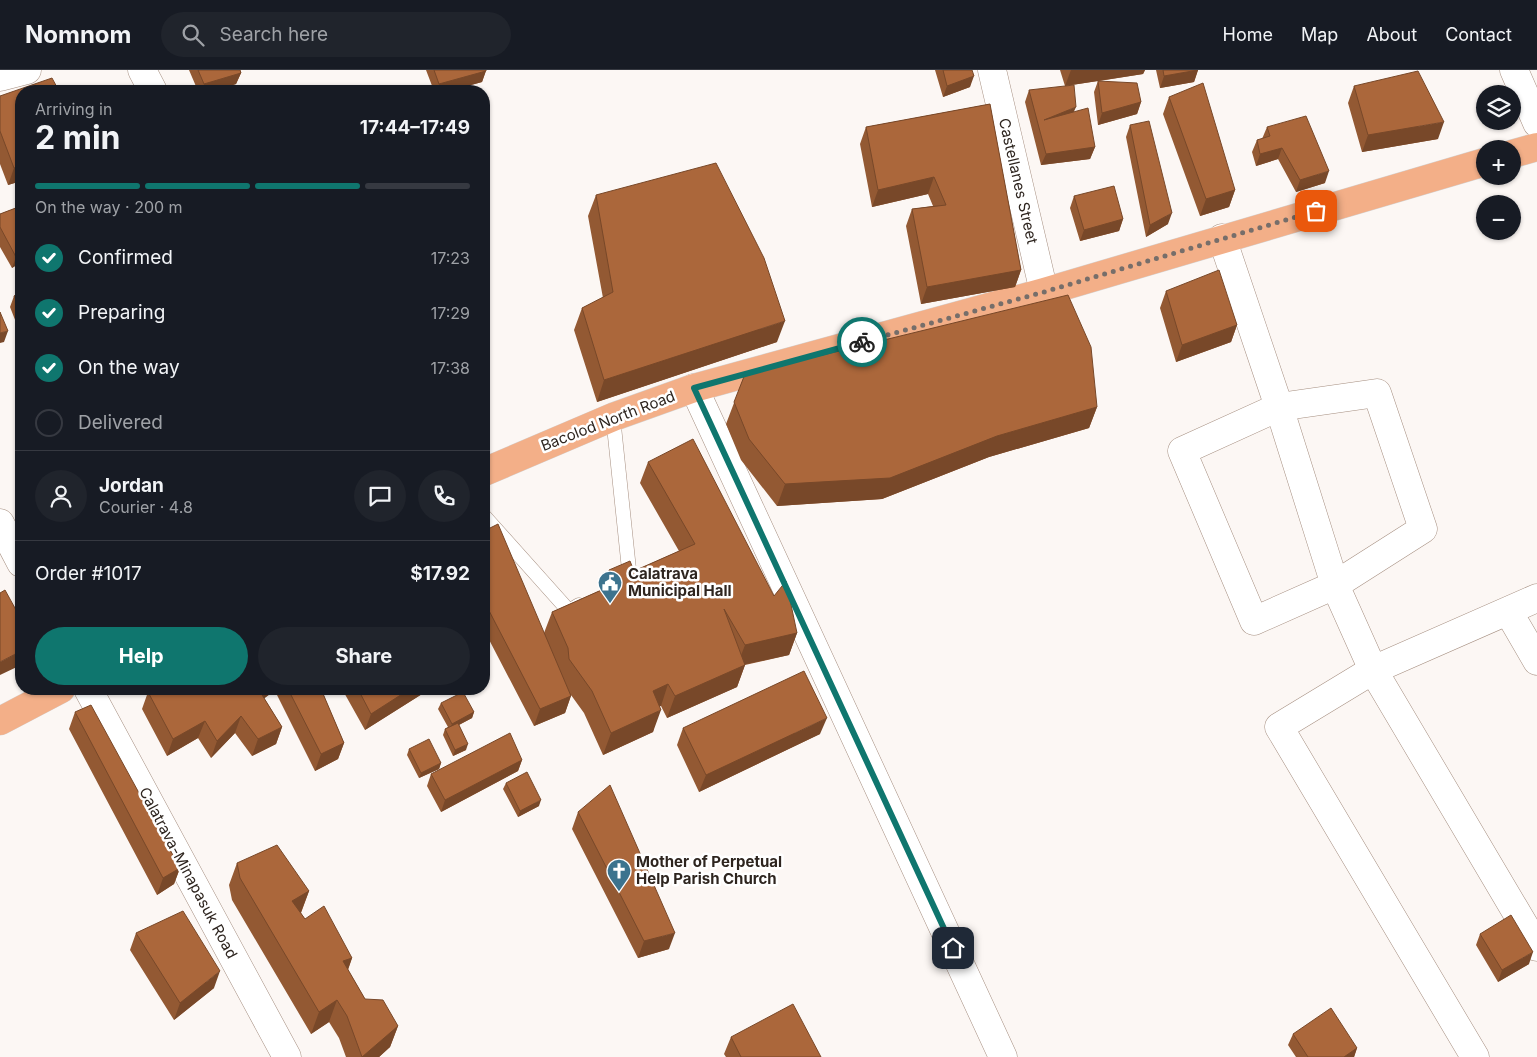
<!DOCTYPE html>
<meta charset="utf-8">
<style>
body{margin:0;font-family:Inter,sans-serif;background:#20242c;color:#f1f3f6;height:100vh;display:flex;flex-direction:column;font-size:19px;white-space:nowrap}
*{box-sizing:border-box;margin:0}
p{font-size:16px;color:#9ea1a6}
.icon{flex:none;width:28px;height:28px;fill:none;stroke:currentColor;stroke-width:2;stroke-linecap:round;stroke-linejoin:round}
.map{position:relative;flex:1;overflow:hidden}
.sheet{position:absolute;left:15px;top:15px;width:475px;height:610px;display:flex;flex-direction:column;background:#171b24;border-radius:20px;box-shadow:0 1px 4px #0004}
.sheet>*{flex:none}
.tools{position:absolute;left:1476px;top:15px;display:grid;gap:10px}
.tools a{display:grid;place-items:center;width:45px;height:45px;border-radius:50%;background:#171b24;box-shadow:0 1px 4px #0004;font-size:25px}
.pin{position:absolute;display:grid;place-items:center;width:42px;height:42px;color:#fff;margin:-21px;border-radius:10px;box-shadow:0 2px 8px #0006}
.courier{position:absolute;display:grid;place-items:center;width:50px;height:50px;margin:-25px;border:4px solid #0f766e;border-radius:50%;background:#fff;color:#222;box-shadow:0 1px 6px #0007}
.head em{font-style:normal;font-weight:700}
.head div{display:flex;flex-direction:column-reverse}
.head{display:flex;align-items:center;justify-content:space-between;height:85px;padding:0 20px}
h1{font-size:32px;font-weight:700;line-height:38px}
.bar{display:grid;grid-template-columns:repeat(4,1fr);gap:8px 5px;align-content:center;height:60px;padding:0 20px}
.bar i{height:6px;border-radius:4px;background:#363941}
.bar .active{background:#0f766e}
.bar p{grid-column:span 4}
.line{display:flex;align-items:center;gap:12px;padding:0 20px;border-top:1px solid #363941}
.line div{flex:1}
.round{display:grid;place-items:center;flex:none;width:52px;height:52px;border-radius:26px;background:#20242c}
ol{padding:0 20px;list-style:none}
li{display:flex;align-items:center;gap:15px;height:55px}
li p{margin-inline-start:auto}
li .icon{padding:5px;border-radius:50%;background:#0f766e;color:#fff;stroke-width:4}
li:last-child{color:#9ea1a6}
li i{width:28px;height:28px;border:2px solid #363941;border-radius:50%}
.primary-button{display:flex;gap:10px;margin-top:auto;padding:10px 20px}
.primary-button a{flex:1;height:58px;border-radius:30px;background:#0f766e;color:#fff;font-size:20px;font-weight:700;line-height:58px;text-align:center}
.primary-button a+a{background:#20242c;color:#f1f3f6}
header{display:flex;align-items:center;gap:30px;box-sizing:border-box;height:70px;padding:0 25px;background:#171b24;border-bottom:1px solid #363941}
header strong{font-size:24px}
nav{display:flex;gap:28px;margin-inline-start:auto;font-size:18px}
.search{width:350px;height:45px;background:#20242c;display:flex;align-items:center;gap:12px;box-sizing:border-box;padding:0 18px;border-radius:28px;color:#9ea1a6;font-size:19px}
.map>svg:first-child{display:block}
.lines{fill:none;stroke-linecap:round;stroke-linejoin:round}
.lane-casing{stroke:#a68f81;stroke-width:15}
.street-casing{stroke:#a68f81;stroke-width:29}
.secondary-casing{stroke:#a68f81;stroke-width:29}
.highway-casing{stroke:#d5d3d2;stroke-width:29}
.lane{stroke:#fff;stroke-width:14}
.street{stroke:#fff;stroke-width:28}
.secondary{stroke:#fff;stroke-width:28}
.highway{stroke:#f3af88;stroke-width:28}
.wall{fill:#935933}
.shaded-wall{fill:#784829}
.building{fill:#ab673b;stroke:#784829}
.done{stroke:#766e6a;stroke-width:5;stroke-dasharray:0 9}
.route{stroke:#0f766e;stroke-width:6}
.labels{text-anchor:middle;stroke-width:5;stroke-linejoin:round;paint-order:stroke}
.street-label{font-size:15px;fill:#2e251f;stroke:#fff}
.poi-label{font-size:15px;font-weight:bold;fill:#2e251f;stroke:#fff;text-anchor:start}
</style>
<header>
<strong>Nomnom</strong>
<div class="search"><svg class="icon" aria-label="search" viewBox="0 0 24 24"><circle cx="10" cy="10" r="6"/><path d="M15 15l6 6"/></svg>Search here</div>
<nav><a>Home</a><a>Map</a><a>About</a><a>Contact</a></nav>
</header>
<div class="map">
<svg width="1537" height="987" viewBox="0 0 1537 987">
<rect width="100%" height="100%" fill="#fcf7f4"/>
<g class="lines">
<defs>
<path id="lane" d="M613,347L630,509
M484,446L569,541L579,535"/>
<path id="street" d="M142,0L153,21
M992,0L1044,222
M1514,0L1537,53
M0,7L27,0
M1222,168L1279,337L1335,515L1373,600L1537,877
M694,318L1003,987
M1377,323L1423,459L1335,515L1254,551L1182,381L1279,337Z
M0,453L21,493
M1508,541L1537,591
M1475,987L1279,657L1373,600L1537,528"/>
<path id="secondary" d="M88,619L287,987"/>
<path id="highway" d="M1512,84L1537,77
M484,402L613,347L694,318L1044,222L1485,92
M0,651L61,619"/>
</defs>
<use href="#lane" class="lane-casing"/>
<use href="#street" class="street-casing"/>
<use href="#secondary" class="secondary-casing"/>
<use href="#highway" class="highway-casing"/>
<use href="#lane" class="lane"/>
<use href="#street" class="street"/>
<use href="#secondary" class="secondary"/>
<use href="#highway" class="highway"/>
</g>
<path class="wall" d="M189,0H240L241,3L236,14L214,21H198Z
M426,0H486L482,12L449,21H434Z
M935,0H972L970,17L943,27Z
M1060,0H1145L1143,4L1099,11L1141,32L1137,44L1098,55L1094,22L1098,11L1065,16Z
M1156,0H1198L1194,12L1160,18Z
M1354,16L1438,69L1362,82L1348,33Z
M1029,20L1074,42L1095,77L1090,89L1041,95L1025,32Z
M21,21V111L8,115L0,94V26Z
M1169,27L1235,120L1229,137L1200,146L1163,44Z
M990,34L1021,200L1015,217L921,234L906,156L912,139L933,136L928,124L872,137L860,74L866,57Z
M1130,55L1168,154L1146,167L1126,67Z
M1267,57L1325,113L1296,122L1278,89L1256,96L1252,82L1257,70L1262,69Z
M596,125L777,272L597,332L574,260L582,238L603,228L588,146Z
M1074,126L1123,149L1119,161L1080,171L1070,138Z
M21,136V192L12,198L0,177V144Z
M1166,221L1237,255L1231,272L1176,292L1160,238Z
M21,222V265L10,237L14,226Z
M745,304L1097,337L1089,358L989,387L882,429L777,436L741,390L726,354Z
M648,392L774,526L797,563L789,585L745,595L737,617L667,648L661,636H659L653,662L603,685L584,643L571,625L565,643L534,656L484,560V461L544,563L552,542L601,520L609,500L634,501L679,481L640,413Z
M154,619H272L270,624L264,628L282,657L276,674L252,686L235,663L211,688L198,668L167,686L142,639L148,622Z
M274,619H321L344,673L338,689L315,701Z
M342,619H430L365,660Z
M441,633L474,642L472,648L459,655L466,680L453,686L443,665L445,659L448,657L438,639Z
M75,642L180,798L174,814L157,825L69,659Z
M683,658L820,664L699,722L677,675Z
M409,679L441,693L439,699L419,708L407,685Z
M522,690L518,701L441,742L427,716L431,704Z
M506,713L539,736L518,747L503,719Z
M578,742L669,879L638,888L572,759Z
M237,793L309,821L301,843L305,849L352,888L348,900L365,929L398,956L390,977L379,987H346L339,968L329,952L311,964L232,830L229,815Z
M136,863L214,918L174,950L130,880Z
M1480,864L1529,894L1498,912L1476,875Z
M1293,964L1357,978L1354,987H1296L1288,975Z
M731,967L821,987H726L724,984Z"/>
<path class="shaded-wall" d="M1071,0H1145L1143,4L1065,16Z
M1198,0L1194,12L1160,18L1164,6Z
M486,1L482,12L449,21H437L439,14Z
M241,3L236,14L214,21H202L204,14Z
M974,6L970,17L943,27L947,16Z
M1141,32L1137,44L1098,55L1102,43Z
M1076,37L1071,48L1044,50Z
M1444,52L1438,69L1362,82L1368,65Z
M1095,77L1090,89L1041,95L1046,84Z
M1282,78L1278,89L1256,96L1260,84Z
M21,96V111L8,115L14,98Z
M1329,101L1325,113L1296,122L1300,110Z
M934,107L928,124L872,137L878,120Z
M1235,120L1229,137L1200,146L1206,129Z
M1172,143L1168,154L1146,167L1150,155Z
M1123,149L1119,161L1080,171L1084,160Z
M21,183V192L12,198L16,187Z
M1021,200L1015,217L921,234L927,217Z
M785,251L777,272L597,332L604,310Z
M1237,255L1231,272L1176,292L1182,275Z
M8,261L4,272L0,273V263Z
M1097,337L1089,358L989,387L882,429L777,436L785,414L997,366Z
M797,563L789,585L737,596L745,575Z
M21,581V595L0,605V592Z
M745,595L737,617L667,648L675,626Z
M668,614L661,636L645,643L653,621Z
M261,619H272L270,624L253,637L259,620Z
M410,619H430L365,660L371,644Z
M571,626L565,643L534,656L540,639Z
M661,640L653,662L603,685L611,663Z
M474,642L472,648L449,660L452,654Z
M241,646L235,663L211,688L217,671Z
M827,648L820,664L699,722L706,705Z
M205,651L198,668L167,686L173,669Z
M282,657L276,674L252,686L258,669Z
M344,673L338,689L315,701L321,684Z
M468,674L466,680L453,686L455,680Z
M522,690L518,701L441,742L445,730Z
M441,693L439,699L419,708L421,703Z
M541,730L539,736L518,747L520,741Z
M180,798L174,814L157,825L163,808Z
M309,821L301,842L284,853L292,831Z
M675,863L669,879L638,888L644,871Z
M1533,882L1529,894L1498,912L1502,900Z
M352,888L344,910L343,891Z
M220,901L214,918L174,950L180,933Z
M337,930L329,952L311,964L319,942Z
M398,956L390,977L379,987H362Z
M1357,978L1354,987H1344Z"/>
<path class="building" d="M198,0H240L241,3L204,14Z
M434,0H486V1L439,14Z
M943,0H972L974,6L947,16Z
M1163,0H1198L1164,6Z
M1418,1L1444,52L1368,65L1354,16Z
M52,8L59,21H21V96L14,98L0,61V26Z
M1098,11L1137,13L1141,32L1102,43Z
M1203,13L1235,120L1206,129L1169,27Z
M1074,15L1076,37L1044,50L1088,38L1095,77L1046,84L1029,20Z
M990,34L1021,200L927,217L912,139L946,135L934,107L878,120L866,57Z
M1306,46L1329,101L1300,110L1282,78L1260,84L1257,70L1270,66L1267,57Z
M1149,51L1172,143L1150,155L1130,55Z
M716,93L764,188L785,251L604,310L582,238L613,222L596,125Z
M1114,116L1123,149L1084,160L1074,126Z
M21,136V183L16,187L0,157V144Z
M1219,200L1237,255L1182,275L1166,221Z
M21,222V243L14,226Z
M1068,225L1091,277L1097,337L997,366L890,408L785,414L749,369L734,332L745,304Z
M0,242L8,261L0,263Z
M693,369L774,526L786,511L797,563L745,575L724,539L745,595L675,626L668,614L653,621L661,640L611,663L592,621L569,589L568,578L552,542L615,514L609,500L630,491L634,501L695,474L648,392Z
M498,454L571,626L540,639L484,531V461Z
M5,520L21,549V581L0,592V523Z
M804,601L827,648L706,705L683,658Z
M154,619H261L259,620L282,657L258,669L241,646L217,671L205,651L173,669L148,622Z
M288,619H321L344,673L321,684Z
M358,619H410L371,644Z
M463,622L474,642L452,654L441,633Z
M91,635L180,798L163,808L75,642Z
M458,653L468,674L455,680L445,659Z
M510,663L522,690L445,730L431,704Z
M429,669L441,693L421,703L409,679Z
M527,702L541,730L520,741L506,713Z
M610,715L675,863L644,871L578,742Z
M277,775L309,821L292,831L305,849L324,836L352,888L343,891L365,929L383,930L398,956L362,987L347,946L337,930L319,942L240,808L237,793Z
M183,841L220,901L180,933L136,863Z
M1511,845L1533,882L1502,900L1480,864Z
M793,934L821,987H741L731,967Z
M1331,938L1357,978L1344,987H1308L1293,964Z"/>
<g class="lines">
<path class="done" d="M862,272L1044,222L1316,141"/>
<path class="route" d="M862,272L694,318L953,878"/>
</g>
<defs>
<symbol id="civic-pin" viewBox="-11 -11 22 30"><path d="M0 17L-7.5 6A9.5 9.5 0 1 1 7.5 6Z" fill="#3c738e" stroke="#fff"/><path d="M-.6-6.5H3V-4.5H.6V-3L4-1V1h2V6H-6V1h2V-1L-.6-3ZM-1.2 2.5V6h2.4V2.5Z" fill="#fff"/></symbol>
<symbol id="church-pin" viewBox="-11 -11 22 30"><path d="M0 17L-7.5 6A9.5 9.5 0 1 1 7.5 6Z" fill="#3c738e" stroke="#fff"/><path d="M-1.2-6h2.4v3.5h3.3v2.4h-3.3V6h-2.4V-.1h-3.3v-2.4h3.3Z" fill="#fff"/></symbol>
</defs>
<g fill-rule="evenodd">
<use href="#civic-pin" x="596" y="499" width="28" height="38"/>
<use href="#church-pin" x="605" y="787" width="28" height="38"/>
</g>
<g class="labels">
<g class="street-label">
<text transform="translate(1018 111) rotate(77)" y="5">Castellanes Street</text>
<text transform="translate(608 351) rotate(-21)" y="5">Bacolod North Road</text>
<text transform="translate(188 803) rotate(62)" y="5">Calatrava-Minapasuk Road</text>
</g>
<g class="poi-label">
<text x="628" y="509">Calatrava<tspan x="628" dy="17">Municipal Hall</tspan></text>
<text x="636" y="797">Mother of Perpetual<tspan x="636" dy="17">Help Parish Church</tspan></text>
</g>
</g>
</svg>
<div class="tools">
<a><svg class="icon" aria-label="layers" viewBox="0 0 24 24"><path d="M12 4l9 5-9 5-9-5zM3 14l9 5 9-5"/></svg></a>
<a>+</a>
<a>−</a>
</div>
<div class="pin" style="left:1316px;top:141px;background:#ea580c"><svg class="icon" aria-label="bag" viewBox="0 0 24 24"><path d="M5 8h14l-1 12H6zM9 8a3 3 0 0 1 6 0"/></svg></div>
<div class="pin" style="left:953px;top:878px;background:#1f2937"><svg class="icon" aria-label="home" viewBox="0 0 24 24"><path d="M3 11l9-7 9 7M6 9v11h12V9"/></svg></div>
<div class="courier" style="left:862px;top:272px"><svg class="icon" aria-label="bike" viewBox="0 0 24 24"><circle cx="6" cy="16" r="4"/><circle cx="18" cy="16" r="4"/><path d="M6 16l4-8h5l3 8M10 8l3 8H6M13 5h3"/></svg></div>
<section class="sheet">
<div class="head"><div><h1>2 min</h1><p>Arriving in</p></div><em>17:44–17:49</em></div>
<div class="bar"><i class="active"></i><i class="active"></i><i class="active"></i><i></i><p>On the way · 200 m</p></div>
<ol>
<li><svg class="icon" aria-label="check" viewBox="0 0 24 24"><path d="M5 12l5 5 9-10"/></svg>Confirmed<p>17:23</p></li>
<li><svg class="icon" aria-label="check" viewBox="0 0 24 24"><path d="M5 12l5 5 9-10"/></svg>Preparing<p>17:29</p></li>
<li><svg class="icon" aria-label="check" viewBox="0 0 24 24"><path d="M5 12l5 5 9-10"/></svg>On the way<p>17:38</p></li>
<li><i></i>Delivered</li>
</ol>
<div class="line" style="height:90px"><a class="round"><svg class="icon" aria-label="person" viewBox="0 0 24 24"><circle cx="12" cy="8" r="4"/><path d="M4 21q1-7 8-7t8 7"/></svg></a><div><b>Jordan</b><p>Courier · 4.8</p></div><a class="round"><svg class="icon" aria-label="chat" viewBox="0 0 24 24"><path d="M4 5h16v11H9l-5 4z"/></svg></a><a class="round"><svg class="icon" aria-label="phone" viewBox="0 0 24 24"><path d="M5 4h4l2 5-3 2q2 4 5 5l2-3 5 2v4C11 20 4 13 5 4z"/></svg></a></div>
<div class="line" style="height:65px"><div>Order #1017</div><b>$17.92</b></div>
<div class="primary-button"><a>Help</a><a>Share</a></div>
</section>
</div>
